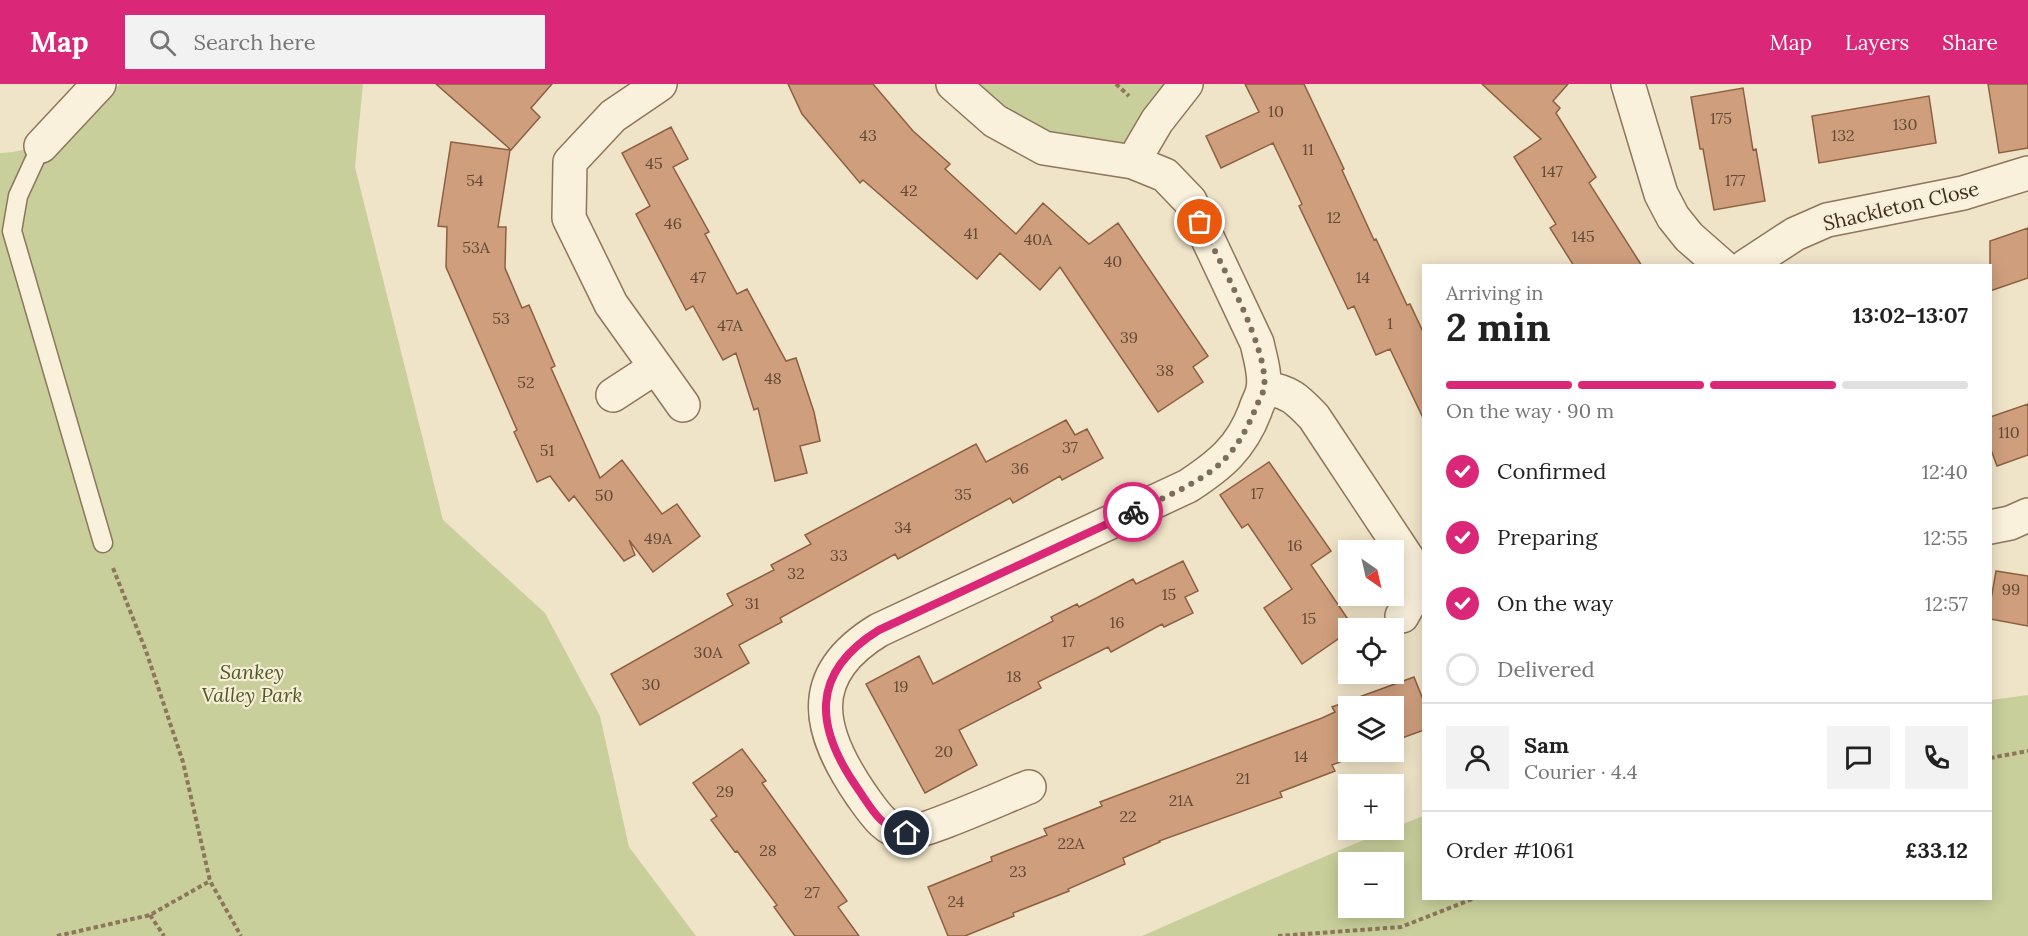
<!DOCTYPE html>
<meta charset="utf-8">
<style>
body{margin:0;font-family:Lora,serif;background:#f2f2f2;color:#222;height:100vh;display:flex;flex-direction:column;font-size:22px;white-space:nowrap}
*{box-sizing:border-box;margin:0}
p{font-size:20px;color:#767676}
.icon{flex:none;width:33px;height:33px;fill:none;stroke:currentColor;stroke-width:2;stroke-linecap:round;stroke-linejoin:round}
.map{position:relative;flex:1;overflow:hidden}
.drawer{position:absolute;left:1422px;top:180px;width:570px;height:636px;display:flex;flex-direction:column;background:#fff;border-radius:0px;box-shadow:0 3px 15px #0003}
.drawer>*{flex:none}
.needle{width:39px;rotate:146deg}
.buttons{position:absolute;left:1338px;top:456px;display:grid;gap:12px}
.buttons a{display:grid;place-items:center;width:66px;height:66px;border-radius:0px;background:#fff;box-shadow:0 3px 15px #0003;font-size:30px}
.pin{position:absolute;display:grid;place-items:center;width:51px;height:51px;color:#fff;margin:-26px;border:3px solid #fff;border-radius:50%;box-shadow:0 2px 6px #0007}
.courier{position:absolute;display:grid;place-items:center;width:60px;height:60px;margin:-30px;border:4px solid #db2777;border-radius:50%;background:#fff;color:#222;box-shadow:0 2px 8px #0007}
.head em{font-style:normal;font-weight:800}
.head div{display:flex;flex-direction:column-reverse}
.head{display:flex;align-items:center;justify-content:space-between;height:102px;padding:0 24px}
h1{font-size:39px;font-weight:800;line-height:45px}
.bar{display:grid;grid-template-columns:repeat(4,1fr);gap:9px 6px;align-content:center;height:72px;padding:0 24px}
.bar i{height:8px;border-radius:4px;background:#e0e0e0}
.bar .selected{background:#db2777}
.bar p{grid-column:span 4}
.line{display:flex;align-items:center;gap:15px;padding:0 24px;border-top:2px solid #e0e0e0}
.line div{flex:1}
.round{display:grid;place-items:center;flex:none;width:63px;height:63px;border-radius:0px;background:#f2f2f2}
ol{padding:0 24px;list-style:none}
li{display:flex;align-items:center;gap:18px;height:66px}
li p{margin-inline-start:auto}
li .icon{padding:6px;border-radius:50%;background:#db2777;color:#fff;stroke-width:4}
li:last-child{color:#767676}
li i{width:33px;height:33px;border:3px solid #e0e0e0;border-radius:50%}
header{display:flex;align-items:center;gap:36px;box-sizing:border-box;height:84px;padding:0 30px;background:#db2777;color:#fff}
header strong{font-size:28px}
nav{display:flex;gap:33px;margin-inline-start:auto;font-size:21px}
.search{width:420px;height:54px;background:#f2f2f2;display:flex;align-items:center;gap:15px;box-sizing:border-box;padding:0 21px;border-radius:0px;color:#767676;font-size:22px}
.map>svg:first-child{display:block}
.green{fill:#c9cf9b;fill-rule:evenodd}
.building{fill:#cf9f7d;stroke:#8d5f41;stroke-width:1.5}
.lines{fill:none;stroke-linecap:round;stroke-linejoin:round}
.lane-casing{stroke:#8d765c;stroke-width:21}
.street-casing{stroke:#8d765c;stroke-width:36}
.path{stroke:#8d765c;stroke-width:4;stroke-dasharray:4.5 3;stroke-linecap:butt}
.lane{stroke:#faf1dc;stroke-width:18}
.street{stroke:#faf1dc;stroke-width:33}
.done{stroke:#7c6e5b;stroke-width:6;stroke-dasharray:0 10.8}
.route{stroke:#db2777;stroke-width:8}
.labels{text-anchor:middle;stroke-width:4.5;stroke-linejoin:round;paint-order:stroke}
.number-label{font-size:16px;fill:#624a37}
.street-label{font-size:20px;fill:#3d2e20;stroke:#f7eed8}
.park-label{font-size:20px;font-style:italic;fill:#4d5a26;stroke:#f7eed8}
</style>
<header>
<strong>Map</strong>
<div class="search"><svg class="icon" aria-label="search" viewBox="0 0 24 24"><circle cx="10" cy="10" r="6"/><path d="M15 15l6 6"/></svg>Search here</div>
<nav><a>Map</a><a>Layers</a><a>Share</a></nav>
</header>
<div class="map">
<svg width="2028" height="852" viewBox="0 0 2028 852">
<rect width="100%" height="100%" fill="#f0e4c8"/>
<path class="green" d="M120,0H363L355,83L443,436L545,529L600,632L629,763L696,852H0V69L13,68L41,62L53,70Z
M953,0H1168L1145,25L1157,37L1133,78L1044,64Z
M2028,611V852H1142C1235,811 1330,769 1423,732L1424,814H1990L1991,616ZM1394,778V824H1348V778Z"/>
<path class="building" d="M436,0H552L531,24L540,33L511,66Z
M788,0H873L913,47L950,80L945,85L1016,150L1043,119L1089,160L1118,139L1208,272L1193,283L1203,298L1158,328L1060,183L1040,206L1000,169L977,195L863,96L860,99L802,30Z
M1245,0H1304L1344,85L1342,86L1374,156L1376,155L1407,221L1410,220L1424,250V336L1390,265L1376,271L1354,222L1348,225L1299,122L1302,120L1273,59L1221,84L1206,52L1259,28Z
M1482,0H1568L1553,17L1560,24L1556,29L1596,93L1589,99L1642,182H1574L1550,144L1556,140L1514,73L1541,55Z
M1988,0H2028V64L1999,69Z
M1743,4L1753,66L1756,65L1765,117L1714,126L1703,65H1700L1691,13Z
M1929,12L1936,59L1819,79L1812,32Z
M671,43L688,75L673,83L709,148L705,150L737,210L747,205L786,277L796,274L814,328L820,357L800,362L807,389L775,397L758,324L754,326L736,269L723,276L693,222L686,226L636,130L650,122L622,69Z
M451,58L510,66L498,143H506L505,184L522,224L529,221L555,282L551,284L600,394L622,376L662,430L677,420L700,452L653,488L629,456L635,471L624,477L574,412L569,417L550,392L537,398L514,348L517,346L446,183L447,143L438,142Z
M2028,144V194L1990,207V157Z
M2028,320V371L1997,382L1990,363V333Z
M1066,336L1075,351L1087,345L1103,374L1062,396L1060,392L1013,419L1010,414L898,475L895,470L780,534L782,538L739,561L749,579L640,641L611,590L733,521L727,510L774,486L771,481L811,460L805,451L976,360L986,378Z
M1269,378L1331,467L1311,481L1354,544H1348V548L1302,580L1264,524L1292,505L1248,440L1242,444L1220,411Z
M1183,477L1198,507L1185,513L1193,529L1164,543L1162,540L1111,568L1108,563L1038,598L1041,604L959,646L977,681L925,709L866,600L919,572L933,600L1053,537L1051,533L1077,520L1079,523L1133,495L1136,500Z
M1996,487L2028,492V542L1990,535V521Z
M1414,593L1424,618V646L1394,657V622H1348V668H1366L1332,681L1335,687L1280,708L1282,713L1159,757L1160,758L1123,774L1125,780L1068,805L1069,807L1013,829L1014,832L965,852H948L928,803L992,777L991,773L1047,751L1044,745L1102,722L1100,718L1322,634L1335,628L1332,623Z
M742,665L766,697L762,699L847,817L838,823L859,852H795L774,823L777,821L737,767L735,768L711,736L717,732L693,699Z"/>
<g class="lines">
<defs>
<path id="lane" d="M41,62L18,112L12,147L103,459"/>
<path id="street" d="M953,0L995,37L1044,64L1133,78L1165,91L1190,117L1257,259C1260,273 1266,291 1263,305C1262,312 1257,320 1255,327C1241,364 1220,381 1188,402L879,546C803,592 818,648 862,712C873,727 885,747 905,749C922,750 1008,711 1029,703
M1628,0L1661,110L1673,133L1689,153L1722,182
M41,62L99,0
M1133,78L1157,37L1186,0
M1746,182L1795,150L1827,136L1963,109L2028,89
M656,283L611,220L569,134L570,78L613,32L660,0
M1264,304C1289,307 1297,315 1314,333L1410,478L1424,494
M613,311L656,283L683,321
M1990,443L2010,439L2028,431
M1402,532L1423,494"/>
</defs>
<use href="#lane" class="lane-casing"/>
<use href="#street" class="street-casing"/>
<path class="path" d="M1116,0L1129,12
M113,484L146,567L183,678L210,797L241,852
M1990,674L2028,667
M150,831L164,852
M57,852L150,831L210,797
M1278,852L1401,843L1475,814"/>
<use href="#lane" class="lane"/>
<use href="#street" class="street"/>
</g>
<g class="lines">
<path class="done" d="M1133,428C1160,415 1189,404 1214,385C1235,368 1247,346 1257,321C1259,316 1263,310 1264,304C1270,267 1218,174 1200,138"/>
<path class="route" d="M907,749C880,743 873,727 858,705C815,644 809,589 879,546L1133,428"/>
</g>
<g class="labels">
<g class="number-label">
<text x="1276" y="33">10</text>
<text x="1721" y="40">175</text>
<text x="1905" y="46">130</text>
<text x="868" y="57">43</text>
<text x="1843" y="57">132</text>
<text x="1308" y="71">11</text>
<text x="654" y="85">45</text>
<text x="1552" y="93">147</text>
<text x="475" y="102">54</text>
<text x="1735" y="102">177</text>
<text x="909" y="112">42</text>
<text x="1334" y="139">12</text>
<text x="673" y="145">46</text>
<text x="971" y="155">41</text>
<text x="1583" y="158">145</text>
<text x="1038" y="161">40A</text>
<text x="476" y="169">53A</text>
<text x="1113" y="183">40</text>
<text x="698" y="199">47</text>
<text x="1363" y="199">14</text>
<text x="501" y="240">53</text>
<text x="1390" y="245">1</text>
<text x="730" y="247">47A</text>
<text x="1129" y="259">39</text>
<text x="1165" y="292">38</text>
<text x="773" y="300">48</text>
<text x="526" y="304">52</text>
<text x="2009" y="354">110</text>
<text x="1070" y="369">37</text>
<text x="547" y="372">51</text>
<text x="1020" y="390">36</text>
<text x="1257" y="415">17</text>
<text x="963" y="416">35</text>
<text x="604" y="417">50</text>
<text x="903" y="449">34</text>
<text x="658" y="460">49A</text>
<text x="1295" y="467">16</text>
<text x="839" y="477">33</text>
<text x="796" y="495">32</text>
<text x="2011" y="511">99</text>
<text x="1169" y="516">15</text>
<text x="752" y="525">31</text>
<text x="1309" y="540">15</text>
<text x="1117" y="544">16</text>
<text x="1068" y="563">17</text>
<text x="708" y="574">30A</text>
<text x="1014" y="598">18</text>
<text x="651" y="606">30</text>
<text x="901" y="608">19</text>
<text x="944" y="673">20</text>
<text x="1301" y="678">14</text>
<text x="1243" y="700">21</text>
<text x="725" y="713">29</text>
<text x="1181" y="722">21A</text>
<text x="1128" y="738">22</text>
<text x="1071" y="765">22A</text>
<text x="768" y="772">28</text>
<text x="1018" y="793">23</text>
<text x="812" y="814">27</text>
<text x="956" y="823">24</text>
</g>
<g class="street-label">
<text transform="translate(1901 122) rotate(-13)" y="7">Shackleton Close</text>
</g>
<g class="park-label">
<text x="252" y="595">Sankey<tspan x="252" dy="23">Valley Park</tspan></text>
</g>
</g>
</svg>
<div class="buttons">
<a><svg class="needle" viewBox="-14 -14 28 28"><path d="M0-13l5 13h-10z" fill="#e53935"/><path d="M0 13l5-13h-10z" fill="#767676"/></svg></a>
<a><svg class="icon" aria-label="locate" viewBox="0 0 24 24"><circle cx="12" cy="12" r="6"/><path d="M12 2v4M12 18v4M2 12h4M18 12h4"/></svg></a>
<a><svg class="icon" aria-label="layers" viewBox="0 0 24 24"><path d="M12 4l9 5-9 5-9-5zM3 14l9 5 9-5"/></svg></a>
<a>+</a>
<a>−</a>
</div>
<div class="pin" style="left:1200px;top:138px;background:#ea580c"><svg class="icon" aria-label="bag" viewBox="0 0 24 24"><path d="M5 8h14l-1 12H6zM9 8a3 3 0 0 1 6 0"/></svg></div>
<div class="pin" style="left:907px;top:749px;background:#1f2937"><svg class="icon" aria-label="home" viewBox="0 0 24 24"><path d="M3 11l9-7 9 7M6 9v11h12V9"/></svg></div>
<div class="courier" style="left:1133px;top:428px"><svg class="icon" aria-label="bike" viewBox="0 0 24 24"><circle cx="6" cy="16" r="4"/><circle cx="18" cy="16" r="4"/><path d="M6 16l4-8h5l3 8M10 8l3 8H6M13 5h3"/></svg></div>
<section class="drawer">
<div class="head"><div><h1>2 min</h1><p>Arriving in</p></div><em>13:02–13:07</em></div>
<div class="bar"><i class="selected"></i><i class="selected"></i><i class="selected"></i><i></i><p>On the way · 90 m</p></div>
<ol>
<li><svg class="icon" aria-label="check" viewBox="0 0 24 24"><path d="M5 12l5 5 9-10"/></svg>Confirmed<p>12:40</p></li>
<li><svg class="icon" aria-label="check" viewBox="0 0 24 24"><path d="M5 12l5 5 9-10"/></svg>Preparing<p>12:55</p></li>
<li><svg class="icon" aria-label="check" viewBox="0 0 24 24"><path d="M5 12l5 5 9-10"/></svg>On the way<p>12:57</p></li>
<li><i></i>Delivered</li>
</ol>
<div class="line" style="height:108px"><a class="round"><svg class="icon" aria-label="person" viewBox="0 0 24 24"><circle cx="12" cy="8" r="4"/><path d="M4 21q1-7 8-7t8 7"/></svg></a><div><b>Sam</b><p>Courier · 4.4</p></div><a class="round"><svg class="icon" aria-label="chat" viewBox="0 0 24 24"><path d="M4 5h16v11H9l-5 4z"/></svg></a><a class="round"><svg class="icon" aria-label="phone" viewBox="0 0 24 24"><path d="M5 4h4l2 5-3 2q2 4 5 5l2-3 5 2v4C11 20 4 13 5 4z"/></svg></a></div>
<div class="line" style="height:78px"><div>Order #1061</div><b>£33.12</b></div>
</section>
</div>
